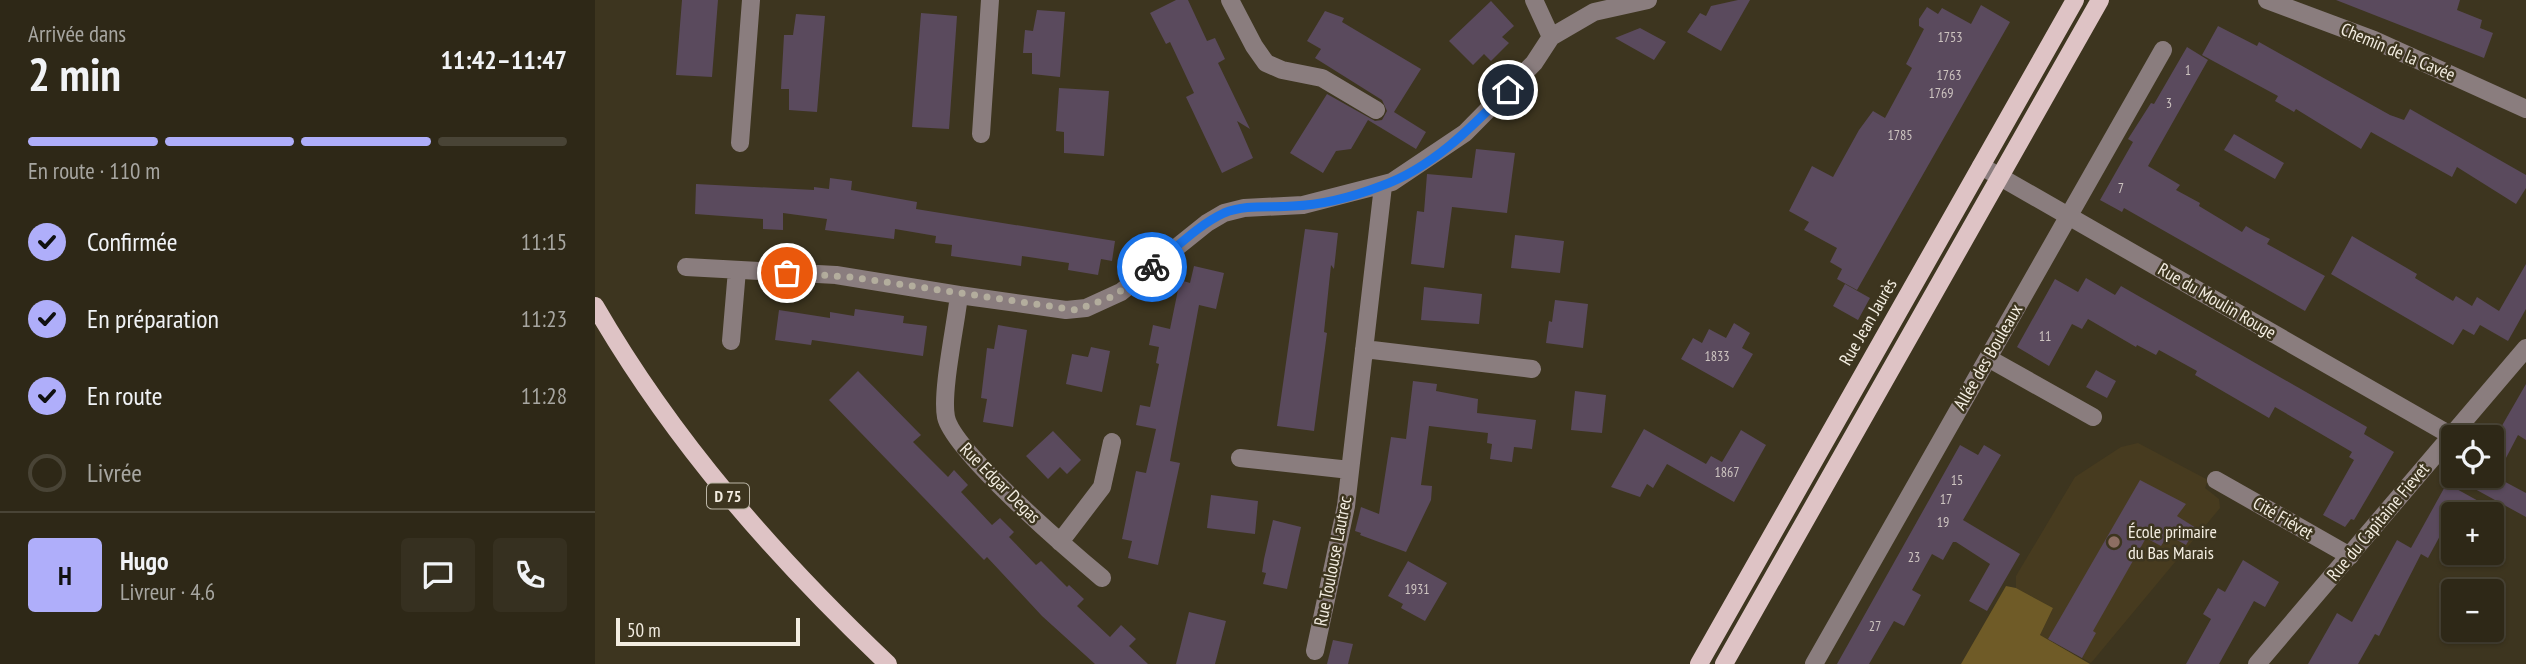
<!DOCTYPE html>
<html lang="fr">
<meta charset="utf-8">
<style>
body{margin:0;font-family:"PT Sans Narrow",sans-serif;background:#363020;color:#f1f3f6;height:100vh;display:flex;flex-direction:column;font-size:26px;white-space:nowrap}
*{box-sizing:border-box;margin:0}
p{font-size:23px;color:#a7a6a1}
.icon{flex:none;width:38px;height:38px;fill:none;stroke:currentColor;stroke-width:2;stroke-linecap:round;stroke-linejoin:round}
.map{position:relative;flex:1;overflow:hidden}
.panel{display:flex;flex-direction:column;background:#2e2817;width:595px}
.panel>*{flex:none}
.buttons{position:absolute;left:1846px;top:425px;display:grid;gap:14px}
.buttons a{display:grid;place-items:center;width:63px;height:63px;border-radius:7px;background:#2e2817;box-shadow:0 2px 5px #0004,0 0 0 2px #494436;font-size:35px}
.scale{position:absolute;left:21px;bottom:18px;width:184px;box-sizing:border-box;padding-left:7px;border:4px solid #f3ede1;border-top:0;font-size:19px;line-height:24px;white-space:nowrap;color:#f3ede1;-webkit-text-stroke:5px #3d351f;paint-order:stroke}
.pin{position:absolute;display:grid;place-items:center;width:60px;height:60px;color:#fff;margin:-30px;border:4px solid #fff;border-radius:50%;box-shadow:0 2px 7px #0007}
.courier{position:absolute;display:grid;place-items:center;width:70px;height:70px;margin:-35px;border:5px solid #1a73e8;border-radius:50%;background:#fff;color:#222;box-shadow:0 2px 9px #0007}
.head em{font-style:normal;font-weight:700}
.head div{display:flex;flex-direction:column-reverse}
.head{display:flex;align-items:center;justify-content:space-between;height:119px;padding:0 28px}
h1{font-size:46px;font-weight:700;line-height:52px}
.bar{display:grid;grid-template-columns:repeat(4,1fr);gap:10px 7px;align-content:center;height:84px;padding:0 28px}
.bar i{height:9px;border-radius:5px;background:#494436}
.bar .selected{background:#afaefa}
.bar p{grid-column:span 4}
.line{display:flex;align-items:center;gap:18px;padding:0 28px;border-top:2px solid #494436}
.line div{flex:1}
.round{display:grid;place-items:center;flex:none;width:74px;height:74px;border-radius:7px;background:#363020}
ol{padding:0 28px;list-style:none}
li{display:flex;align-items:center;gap:21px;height:77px}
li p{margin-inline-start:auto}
li .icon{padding:7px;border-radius:50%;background:#afaefa;color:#111;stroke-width:4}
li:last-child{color:#a7a6a1}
li i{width:38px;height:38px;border:4px solid #494436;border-radius:50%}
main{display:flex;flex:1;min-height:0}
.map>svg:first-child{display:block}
.built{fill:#473b1f}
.green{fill:#6f5b27}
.building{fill:#5a4a5d}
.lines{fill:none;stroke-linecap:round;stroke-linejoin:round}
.minor{stroke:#8a7d7e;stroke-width:18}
.major{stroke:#dec3c5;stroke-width:18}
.done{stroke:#b3ad9d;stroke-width:7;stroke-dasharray:0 12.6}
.route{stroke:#1a73e8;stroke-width:9}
.education-dot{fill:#8d6e63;stroke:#3d351f;stroke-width:2.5}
.labels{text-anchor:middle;stroke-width:5;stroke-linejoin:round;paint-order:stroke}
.number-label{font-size:14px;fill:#cdc4c0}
.shield{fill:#3d351f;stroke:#bcb6a7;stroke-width:2}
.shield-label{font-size:16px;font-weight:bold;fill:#f3ede1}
.street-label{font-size:18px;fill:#f3ede1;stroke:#3d351f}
.poi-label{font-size:18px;fill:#f3ede1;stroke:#3d351f;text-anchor:start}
</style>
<main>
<section class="panel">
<div class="head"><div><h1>2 min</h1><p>Arrivée dans</p></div><em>11:42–11:47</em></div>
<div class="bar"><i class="selected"></i><i class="selected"></i><i class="selected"></i><i></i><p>En route · 110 m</p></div>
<ol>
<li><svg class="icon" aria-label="check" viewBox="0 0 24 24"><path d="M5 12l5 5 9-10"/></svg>Confirmée<p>11:15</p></li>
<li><svg class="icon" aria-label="check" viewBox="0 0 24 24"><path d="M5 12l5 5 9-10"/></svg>En préparation<p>11:23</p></li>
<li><svg class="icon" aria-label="check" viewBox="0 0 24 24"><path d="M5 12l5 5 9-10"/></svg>En route<p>11:28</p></li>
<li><i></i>Livrée</li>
</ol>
<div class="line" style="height:126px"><b class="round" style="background:#afaefa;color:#111">H</b><div><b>Hugo</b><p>Livreur · 4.6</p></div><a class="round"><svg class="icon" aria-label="chat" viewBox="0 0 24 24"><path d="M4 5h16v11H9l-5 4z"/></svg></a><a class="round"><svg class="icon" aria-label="phone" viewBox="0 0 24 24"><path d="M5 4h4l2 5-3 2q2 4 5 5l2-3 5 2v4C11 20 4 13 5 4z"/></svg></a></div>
</section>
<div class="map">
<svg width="1931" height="664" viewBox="0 0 1931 664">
<rect width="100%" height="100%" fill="#3d351f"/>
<path class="built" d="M1543,443L1613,480L1610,488L1624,499L1625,508L1496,663L1445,635L1458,608L1421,588V576L1480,477L1526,447Z"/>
<path class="green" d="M1411,586L1421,588L1458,608L1445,635L1495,664H1366Z"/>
<path class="building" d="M87,0H123L117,77L81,75Z
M581,0H593L612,41L620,38L630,59L623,63L655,129L642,121L658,158L627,173L591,97L599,93L575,42L571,44L555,13Z
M1143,0H1155L1126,51L1092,32L1105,13L1111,16L1116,6Z
M1741,0H1865L1862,10L1887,20L1885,28L1898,33L1889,58Z
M896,1L919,26L907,37L914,43L896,61L889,54L878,65L854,41Z
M1386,5L1415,22L1262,290L1242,279L1247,269L1235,262L1242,248L1209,230L1214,222L1194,211L1217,166L1238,177L1264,130L1278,111L1290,118L1317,68L1311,64L1329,29L1324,26V19L1332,7L1343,14L1347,8L1376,24Z
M442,10L470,12L465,77L437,74V53H428L430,30L438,31Z
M730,11L749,18L747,22L826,69L799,112L831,132L821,149L773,120L756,149L741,151L728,173L695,153L732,94L780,121L787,120L792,111L787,100L720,58L726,49L712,41Z
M326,13L362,16L354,129L317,127Z
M201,14L230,16L222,112L194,110V89H186L189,35H198Z
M1623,26L1662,46L1664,42L1795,115L1809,120L1815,109L1931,175V188L1921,204L1862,167L1857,177L1776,132L1766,149L1701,109L1699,112L1680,101L1683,96L1607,55Z
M1045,28L1071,42L1059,60L1020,38Z
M1592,47L1613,60L1553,166L1585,185L1581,190L1605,203L1604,206L1647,232L1651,226L1661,232L1675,239L1672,244L1730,276L1710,311L1529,208L1527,212L1505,200L1538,142L1533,139L1556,103L1559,104Z
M464,88L514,91L509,156L469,153V132L461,131Z
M1639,134L1689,163L1680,179L1629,150Z
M881,149L920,153L912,213L857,207L849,268L816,264L822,211L829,212L832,174L877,178Z
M235,178L257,181L256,190L322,202L321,209L520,241L517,261L506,259L503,275L473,270L474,263L427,256L426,266L356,256L357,245L340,243L341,236L300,229L299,239L230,230L232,219L188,213V230L168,229V219L100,214L101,184L219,190V187L234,189Z
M710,229L743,233L739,269L736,265L729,332L732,333L719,431L682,426Z
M920,235L969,241L965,273L916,268Z
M1757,236L1822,274L1820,278L1858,301L1861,296L1877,306L1882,297L1904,311L1931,264V309L1913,341L1885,325L1879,335L1868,329L1858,345L1736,274Z
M599,266L629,273L621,309L604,305L575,461L585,463L563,565L533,558L537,541L527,539L541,471L551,473L561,429L541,425L545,405L555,407L564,364L561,363L564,347L554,345L558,325L575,329L585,280L595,283Z
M1491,278L1520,295L1526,286L1772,427L1769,434L1799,452L1759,520L1756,519L1750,527L1728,515L1759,460L1754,457L1757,452L1680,407L1674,418L1600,375L1602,371L1564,350L1561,355L1542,345L1541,347L1493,319L1487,329L1477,324L1454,366L1422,347L1460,279L1483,292Z
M1250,284L1275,298L1263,320L1238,306Z
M829,287L887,294L884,324L826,320Z
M960,300L993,304L988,348L951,343L954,321L957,322Z
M260,309L309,316L308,323L332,326L328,356L217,340L216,345L180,340L184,310L235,318V312L259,316Z
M1139,323L1155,333L1147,348L1158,354L1138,388L1086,359L1098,338L1107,343L1114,329L1131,338Z
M403,325L432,330L418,427L388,422L392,399L386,398L392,348L399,349Z
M496,347L515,351L507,392L471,384L477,354L493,357Z
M1501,370L1521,381L1512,398L1491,387Z
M263,371L326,435L318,442L353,477L359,470L373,485L366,492L397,525L405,518L419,532L414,537L441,565L446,561L472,587L474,585L489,599L482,606L515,637L526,625L541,639L534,646L553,664H500L447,616L392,557L389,560L234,400Z
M818,381L842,384L841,391L883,399L882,413L941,420L937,449L919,447L917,462L895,459L897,444L892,443L893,433L834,426L826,485L837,486L836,500L811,552L765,535L766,533L760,531L766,507L784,514L796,437L811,439Z
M1931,384V440L1923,435L1901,477L1931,493V517L1858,477V487L1907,514H1858V540L1846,534L1833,558L1826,554L1784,636L1780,634L1763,664H1713L1742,613L1757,622L1802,540L1816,548L1858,472V476H1897V443Z
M980,391L1011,395L1007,433L976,430Z
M1049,429L1111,464L1116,456L1127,462L1146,430L1171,445L1139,502L1072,464L1058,488L1052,484L1045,497L1016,487Z
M458,431L486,460L472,474L465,467L453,479L431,456Z
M1365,445L1383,455L1389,445L1406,455L1368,520L1425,554L1392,611L1374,601L1395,564L1361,542H1358L1348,560L1337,554L1317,590L1326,595L1309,626L1299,621L1274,664H1242Z
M1545,480L1591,504L1582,516L1601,528L1591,545L1573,535L1566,546L1551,538L1498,631L1501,633L1487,658L1453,639Z
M616,495L663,501L660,534L612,528Z
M678,520L706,527L692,589L668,584L671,573L667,572L669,559Z
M1648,560L1684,582L1670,607L1659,601L1624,664H1591L1616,619L1608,614L1623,588L1630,592Z
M813,561L852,583L830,621L806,608L808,604L793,596Z
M594,612L631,621L620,664H581Z
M738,640L758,644L753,664H732Z"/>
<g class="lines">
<path class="minor" d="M635,0L659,46L671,63L687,70L727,78L781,110
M939,0L956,37
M1672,0L1779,40L1931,109
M386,134L395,0
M145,143L156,0
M1386,166L1857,436
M91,267L241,275L364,295
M136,341L142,270
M769,349L937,369
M1393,358L1498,417
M645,458L755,470
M1621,480L1755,556
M465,542L507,487L517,442
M507,578C476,552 358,451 351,417C346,392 361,324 364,295L471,310L491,308L526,292L612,223L629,213L649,208L708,205L797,182L870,133L939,63L956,37L999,12L1053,0
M720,651L751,506L788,186
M1219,664L1568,50
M1662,664L1931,348"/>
<path class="major" d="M0,306C78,441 180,557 293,664
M1104,664L1480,0
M1129,664L1505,0"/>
</g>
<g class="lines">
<path class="done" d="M192,273L256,277L481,310L519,296L557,267"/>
<path class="route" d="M557,267C579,250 603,225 629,213C651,204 675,208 698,206C726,205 760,196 786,186C837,168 876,128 913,90"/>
</g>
<circle class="education-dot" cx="1519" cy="542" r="7"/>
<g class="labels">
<g class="number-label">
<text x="1355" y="42">1753</text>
<text x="1593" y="75">1</text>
<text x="1354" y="80">1763</text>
<text x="1346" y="98">1769</text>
<text x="1574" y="108">3</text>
<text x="1305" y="140">1785</text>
<text x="1526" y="193">7</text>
<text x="1450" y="341">11</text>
<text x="1122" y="361">1833</text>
<text x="1132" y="477">1867</text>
<text x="1362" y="485">15</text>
<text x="1351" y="504">17</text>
<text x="1348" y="527">19</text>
<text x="1319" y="562">23</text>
<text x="822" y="594">1931</text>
<text x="1280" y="631">27</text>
</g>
<rect class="shield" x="112" y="483.5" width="42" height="25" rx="5"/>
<g class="shield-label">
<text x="133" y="502">D 75</text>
</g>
<g class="street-label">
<text transform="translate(1803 52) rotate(23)" y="6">Chemin de la Cavée</text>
<text transform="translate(1622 301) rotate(30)" y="6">Rue du Moulin Rouge</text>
<text transform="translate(1273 322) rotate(-60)" y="6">Rue Jean Jaurès</text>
<text transform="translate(1393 357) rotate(-60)" y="6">Allée des Bouleaux</text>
<text transform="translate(405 483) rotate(45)" y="6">Rue Edgar Degas</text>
<text transform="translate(1688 518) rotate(30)" y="6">Cité Fiévet</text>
<text transform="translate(1783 522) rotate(-50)" y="6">Rue du Capitaine Fievet</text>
<text transform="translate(738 561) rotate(-79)" y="6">Rue Toulouse Lautrec</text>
</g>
<g class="poi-label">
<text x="1533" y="538">École primaire<tspan x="1533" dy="21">du Bas Marais</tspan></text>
</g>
</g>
</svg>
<div class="buttons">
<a><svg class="icon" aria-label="locate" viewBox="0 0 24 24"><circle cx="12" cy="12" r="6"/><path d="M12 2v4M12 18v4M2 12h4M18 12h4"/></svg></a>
<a>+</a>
<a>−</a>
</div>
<div class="scale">50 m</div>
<div class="pin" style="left:192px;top:273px;background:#ea580c"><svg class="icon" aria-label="bag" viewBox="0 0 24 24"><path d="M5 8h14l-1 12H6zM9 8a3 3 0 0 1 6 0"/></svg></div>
<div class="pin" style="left:913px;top:90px;background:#1f2937"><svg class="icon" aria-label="home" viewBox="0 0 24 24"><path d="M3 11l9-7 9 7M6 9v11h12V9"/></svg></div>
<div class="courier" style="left:557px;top:267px"><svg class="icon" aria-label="bike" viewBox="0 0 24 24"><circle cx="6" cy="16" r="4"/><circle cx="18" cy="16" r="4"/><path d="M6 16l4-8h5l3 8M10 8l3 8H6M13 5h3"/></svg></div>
</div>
</main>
